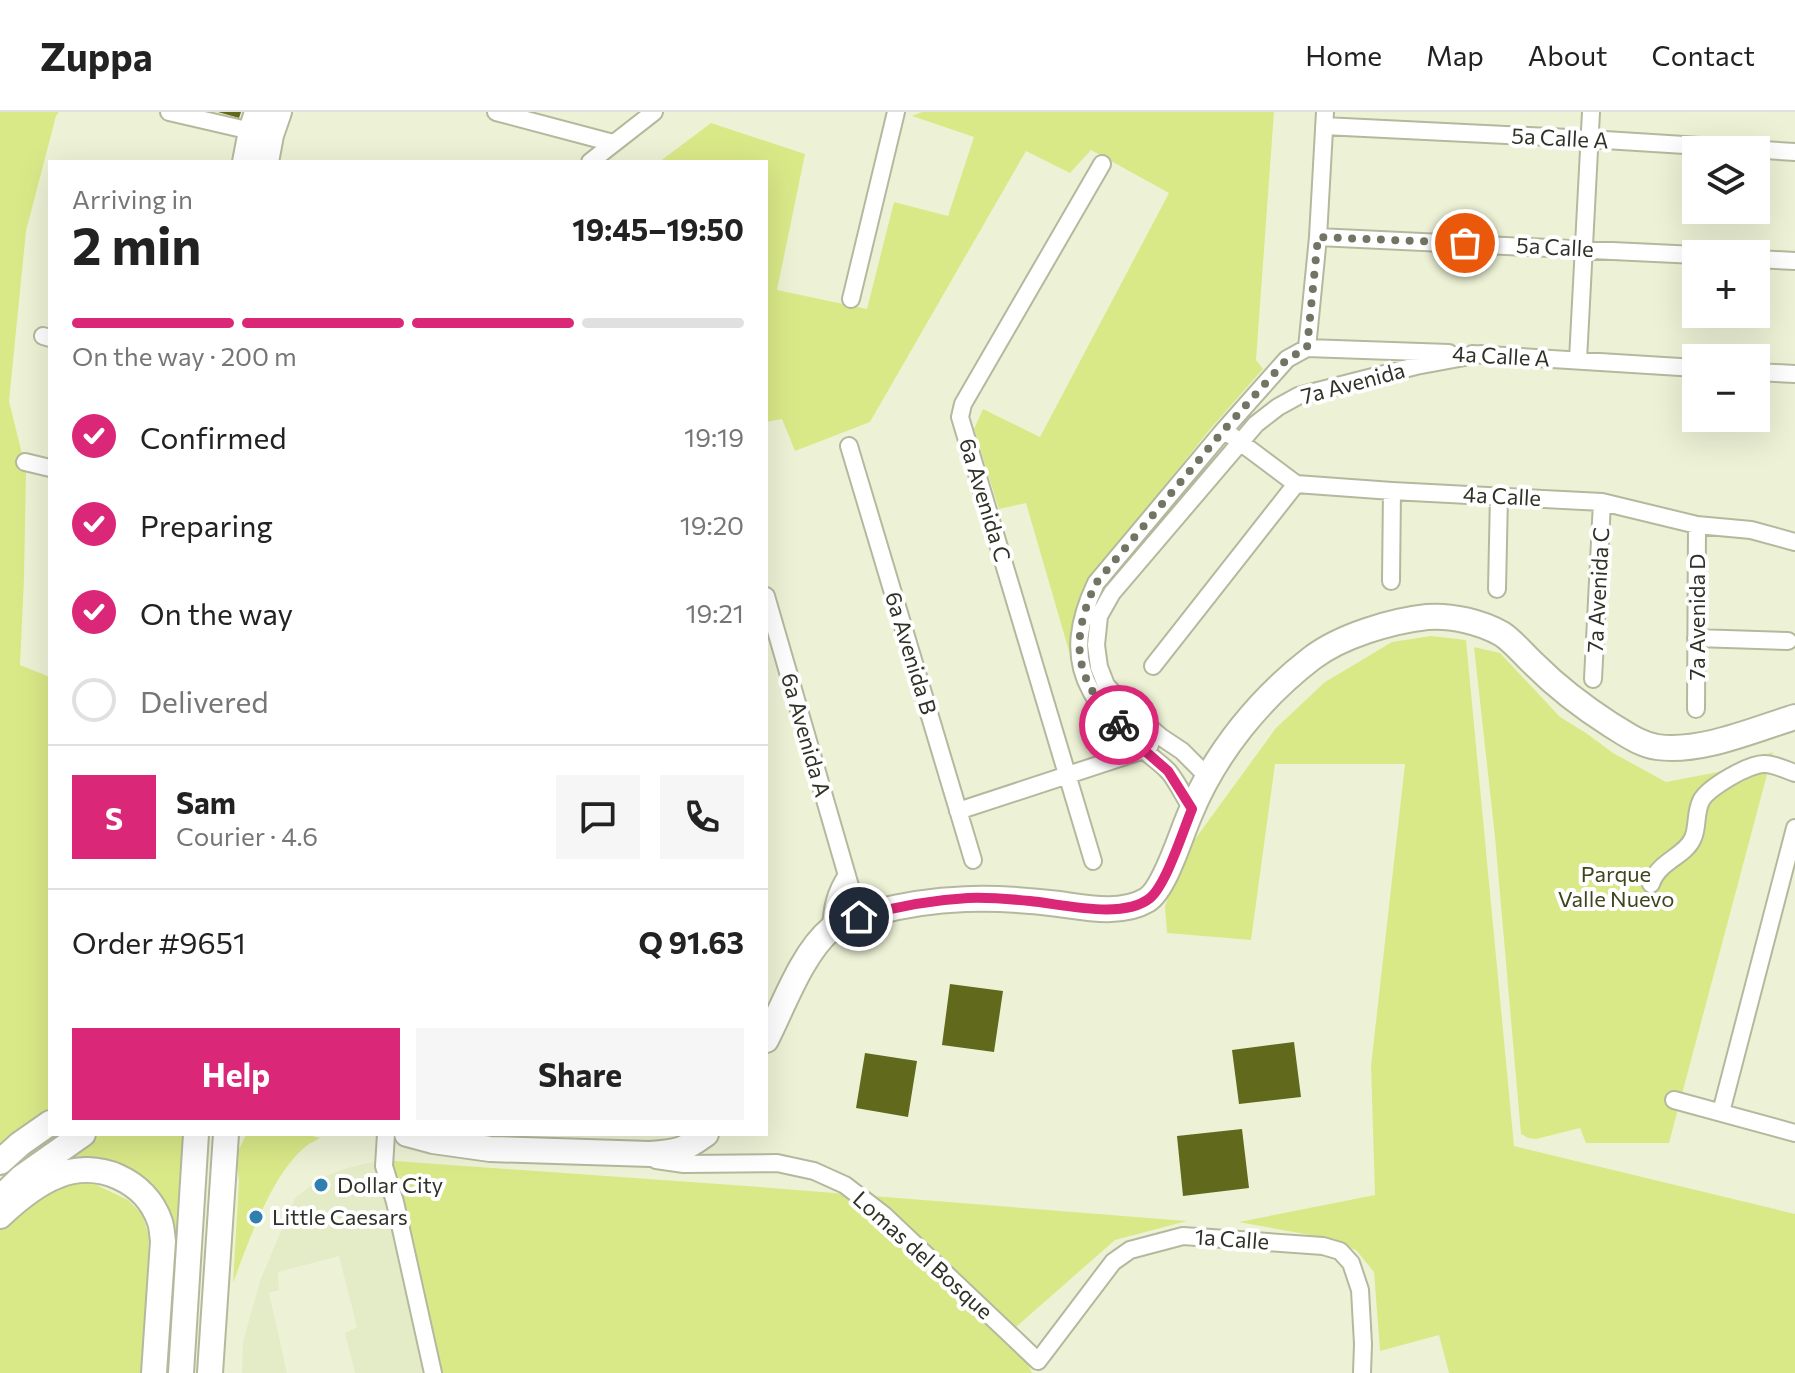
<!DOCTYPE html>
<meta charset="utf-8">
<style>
body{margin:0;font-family:Commissioner,sans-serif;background:#f6f6f6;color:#222;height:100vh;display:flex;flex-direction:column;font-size:30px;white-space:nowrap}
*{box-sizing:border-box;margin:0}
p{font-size:26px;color:#767676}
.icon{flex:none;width:44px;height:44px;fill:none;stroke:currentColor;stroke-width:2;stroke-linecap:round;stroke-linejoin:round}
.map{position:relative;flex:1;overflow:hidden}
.drawer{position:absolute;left:48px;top:48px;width:720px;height:976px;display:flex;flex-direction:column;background:#fff;border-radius:0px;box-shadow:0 8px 32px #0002}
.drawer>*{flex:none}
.buttons{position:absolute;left:1682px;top:24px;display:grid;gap:16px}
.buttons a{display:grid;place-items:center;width:88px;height:88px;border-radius:0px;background:#fff;box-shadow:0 8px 32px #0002;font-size:40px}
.pin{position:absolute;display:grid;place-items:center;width:68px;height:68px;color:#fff;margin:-34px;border:4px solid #fff;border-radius:50%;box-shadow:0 2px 8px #0007}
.courier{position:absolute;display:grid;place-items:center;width:80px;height:80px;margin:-40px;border:6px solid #db2777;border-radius:50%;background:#fff;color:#222;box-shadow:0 2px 10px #0007}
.overview em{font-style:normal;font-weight:700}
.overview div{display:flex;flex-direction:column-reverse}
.overview{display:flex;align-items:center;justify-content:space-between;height:136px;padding:0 24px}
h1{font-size:52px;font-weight:700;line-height:60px}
.bar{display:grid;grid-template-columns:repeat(4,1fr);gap:12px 8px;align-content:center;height:96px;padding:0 24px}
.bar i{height:10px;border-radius:6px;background:#e0e0e0}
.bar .current{background:#db2777}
.bar p{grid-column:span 4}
.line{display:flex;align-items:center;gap:20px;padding:0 24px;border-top:2px solid #e0e0e0}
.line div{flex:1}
.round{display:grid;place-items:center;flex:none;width:84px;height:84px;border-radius:0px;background:#f6f6f6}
ol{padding:0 24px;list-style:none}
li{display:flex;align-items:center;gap:24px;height:88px}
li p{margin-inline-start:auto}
li .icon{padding:8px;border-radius:50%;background:#db2777;color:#fff;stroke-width:4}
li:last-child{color:#767676}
li i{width:44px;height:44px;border:4px solid #e0e0e0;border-radius:50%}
.button{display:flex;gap:16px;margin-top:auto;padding:16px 24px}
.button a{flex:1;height:92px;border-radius:0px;background:#db2777;color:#fff;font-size:32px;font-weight:700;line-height:92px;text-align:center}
.button a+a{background:#f6f6f6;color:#222}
header{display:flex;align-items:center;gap:48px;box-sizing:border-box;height:112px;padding:0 40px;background:#fff;border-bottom:2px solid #e0e0e0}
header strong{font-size:38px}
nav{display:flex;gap:44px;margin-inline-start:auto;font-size:28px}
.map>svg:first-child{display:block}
.built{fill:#e4ebc7}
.green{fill:#dae988}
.building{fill:#60691c}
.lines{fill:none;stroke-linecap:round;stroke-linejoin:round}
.street-casing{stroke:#b4b99e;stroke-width:20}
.secondary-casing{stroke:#b4b99e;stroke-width:28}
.street{stroke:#fff;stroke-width:16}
.secondary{stroke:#fff;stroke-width:24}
.done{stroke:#727564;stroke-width:8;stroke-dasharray:0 14.4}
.route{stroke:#db2777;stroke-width:10}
.poi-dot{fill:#2f80b1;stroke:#fff;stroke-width:3}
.labels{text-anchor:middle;stroke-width:8;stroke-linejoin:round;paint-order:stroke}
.street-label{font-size:22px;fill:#303227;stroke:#fff}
.park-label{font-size:22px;fill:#3f451c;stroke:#fff}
.poi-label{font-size:22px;fill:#303227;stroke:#fff;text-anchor:start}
</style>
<header>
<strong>Zuppa</strong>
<nav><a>Home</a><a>Map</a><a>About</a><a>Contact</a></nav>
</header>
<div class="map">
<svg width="1795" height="1261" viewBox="0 0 1795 1261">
<rect width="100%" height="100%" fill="#edf2d6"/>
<path class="built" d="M381,1048L431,1261H355L345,1221L357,1215L339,1144L278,1160L279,1178L269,1181L287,1261H242L243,1230L260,1169L295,1086L321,1066L344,1057Z"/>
<path class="green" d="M0,0H59L56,4L26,119L9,289L26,358L24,466L20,553L50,565V996L0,1033Z
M922,0H1274L1256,248L1263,257L1211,316L1100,455L1082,483L1074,513L1071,546L1026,391L999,397L974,317L983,297L1040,325L1169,81L1091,38L1070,61L1026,39L870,310L795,339L782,307L766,310V50H659L711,11L805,42L777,178L867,197L894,90L948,104L974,25L912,4Z
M1431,524L1466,528L1514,1034L1795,1102V1261H1449L1439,1223L1380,1239L1374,1160L1356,1138L1310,1123L1239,1110L1375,1083L1371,954L1405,652H1275L1251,828L1167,821L1165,795L1182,745L1276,616L1325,570L1392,530Z
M1474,535L1500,541L1560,605L1586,621L1613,641L1666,670L1718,660L1773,640L1669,1031H1586L1580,1016L1536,1027L1528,1026L1521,1022L1495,725Z
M102,1022H183L187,1033L171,1261H158L167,1132L143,1077L53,1060L82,1034Z
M249,1022H304L320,1026C315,1029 308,1032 304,1036C271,1064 248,1131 233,1171L239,1069L237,1050L238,1039L245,1025Z
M381,1048L747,1074L1187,1109L1115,1128L1008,1222L1025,1246L1032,1261H431Z
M86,1068L128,1088L142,1102L149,1124L143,1261H0V1114L55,1075Z"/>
<path class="building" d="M218,0H241L239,6Z
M950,872L1003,879L994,940L942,933Z
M1294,930L1301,985L1239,992L1232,938Z
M865,941L917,949L908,1005L856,996Z
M1242,1017L1249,1076L1183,1084L1177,1024Z"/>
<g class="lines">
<defs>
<path id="street" d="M169,0L251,19
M496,0L613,31
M1324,14L1589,27L1795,40
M590,50L654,0
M1318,125L1696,143
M1756,147L1795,149
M851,187L896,0
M43,224L50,226
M1307,236L1449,241
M1307,236L1318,125L1325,0
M1472,242L1696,256
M1578,248L1591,0
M1756,260L1795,262
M1224,318L1296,372L1392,379L1602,390L1697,413L1751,418L1795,430
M849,334L973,748
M25,350L50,356
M1391,469L1392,379
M1497,477L1499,383
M766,484L859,805
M1696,526L1788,529
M1153,554L1296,372
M1593,567L1602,390
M1696,597L1697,413
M1208,665L1182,639L1161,625L1123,592L1106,573L1099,555L1096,533L1099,504L1112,481L1256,312L1278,295L1298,284L1416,254L1481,242
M1192,697C1184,685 1178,671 1169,660C1161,651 1149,644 1141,635C1124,618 1102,600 1091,579C1071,543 1079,507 1096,471L1224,318L1287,247L1307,236
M958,699L1144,638L1150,633
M1093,749L960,305L963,292L1102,52
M1651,772C1658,749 1685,745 1693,726C1698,715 1695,701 1701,689C1707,676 1750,651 1765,652C1774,652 1786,658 1795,661
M831,817C832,796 835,781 847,763
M1674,988L1795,1021
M1721,1000L1795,716
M386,1022L384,1054L395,1090L433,1261
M656,1048L684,1052L777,1051L814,1059L845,1073L884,1103L1038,1249
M1038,1249L1113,1150L1130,1138L1183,1124L1323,1134L1340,1139L1351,1151L1360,1178L1363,1232L1362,1261"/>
<path id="secondary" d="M245,50L251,19L257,0
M266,50L271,23L279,0
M766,928C783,895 802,841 831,817C842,808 859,805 873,801C936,784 994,784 1059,792C1087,796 1122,803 1147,788C1165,777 1181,722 1190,702C1215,641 1260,586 1312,546C1341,524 1391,509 1427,505C1451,503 1481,510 1502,522C1514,530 1524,543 1535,553C1558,576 1583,595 1611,613C1626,622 1639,632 1657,635C1701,641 1753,618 1795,605
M407,1022L433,1029L490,1037L650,1042C679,1040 682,1039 706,1022
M0,1050L20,1032L50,1011
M0,1086L22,1065L83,1022
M0,1104C16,1089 36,1072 57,1064C97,1047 146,1068 160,1110C162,1116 162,1123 163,1129L154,1261
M181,1261L196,1022
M210,1261L226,1022"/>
</defs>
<use href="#street" class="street-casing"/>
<use href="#secondary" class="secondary-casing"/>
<use href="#street" class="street"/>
<use href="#secondary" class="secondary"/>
</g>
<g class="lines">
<path class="done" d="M1119,613C1074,567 1069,529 1096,471L1224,318L1287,247L1307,236L1318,125L1465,131"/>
<path class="route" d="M859,805C894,795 931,788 968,786C988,785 1010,787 1030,789C1062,792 1123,808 1150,786C1166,773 1183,719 1192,697L1168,659L1144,638L1119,613"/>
</g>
<g class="poi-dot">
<circle cx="321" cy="1073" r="8"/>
<circle cx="256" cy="1105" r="8"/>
</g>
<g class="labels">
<g class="street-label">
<text transform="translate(1560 26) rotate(3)" y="8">5a Calle A</text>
<text transform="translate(1555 135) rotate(3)" y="8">5a Calle</text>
<text transform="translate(1501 244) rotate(3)" y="8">4a Calle A</text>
<text transform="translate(1353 271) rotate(-15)" y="8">7a Avenida</text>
<text transform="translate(1502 384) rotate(3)" y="8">4a Calle</text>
<text transform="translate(985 388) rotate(73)" y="8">6a Avenida C</text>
<text transform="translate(1598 478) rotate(-87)" y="8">7a Avenida C</text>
<text transform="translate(1697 505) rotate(-90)" y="8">7a Avenida D</text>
<text transform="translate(911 541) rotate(73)" y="8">6a Avenida B</text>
<text transform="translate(806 623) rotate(74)" y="8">6a Avenida A</text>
<text transform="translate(1232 1127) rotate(4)" y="8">1a Calle</text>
<text transform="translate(923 1143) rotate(42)" y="8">Lomas del Bosque</text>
</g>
<g class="park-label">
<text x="1616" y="770">Parque<tspan x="1616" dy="25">Valle Nuevo</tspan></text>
</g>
<g class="poi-label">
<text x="337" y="1081">Dollar City</text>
<text x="272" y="1113">Little Caesars</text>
</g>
</g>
</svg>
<div class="buttons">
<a><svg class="icon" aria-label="layers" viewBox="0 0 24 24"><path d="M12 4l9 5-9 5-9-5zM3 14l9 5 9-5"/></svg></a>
<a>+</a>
<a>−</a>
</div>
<div class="pin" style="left:1465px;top:131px;background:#ea580c"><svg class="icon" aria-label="bag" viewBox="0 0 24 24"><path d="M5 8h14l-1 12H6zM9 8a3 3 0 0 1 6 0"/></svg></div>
<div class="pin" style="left:859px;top:805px;background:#1f2937"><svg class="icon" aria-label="home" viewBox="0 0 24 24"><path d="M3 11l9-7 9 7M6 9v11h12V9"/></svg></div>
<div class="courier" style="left:1119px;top:613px"><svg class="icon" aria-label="bike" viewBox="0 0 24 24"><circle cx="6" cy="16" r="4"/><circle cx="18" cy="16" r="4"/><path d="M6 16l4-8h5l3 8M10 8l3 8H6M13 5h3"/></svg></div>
<section class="drawer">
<div class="overview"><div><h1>2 min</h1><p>Arriving in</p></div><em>19:45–19:50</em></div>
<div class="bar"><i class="current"></i><i class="current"></i><i class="current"></i><i></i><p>On the way · 200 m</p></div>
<ol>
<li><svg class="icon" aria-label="check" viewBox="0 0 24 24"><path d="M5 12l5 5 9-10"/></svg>Confirmed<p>19:19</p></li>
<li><svg class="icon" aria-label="check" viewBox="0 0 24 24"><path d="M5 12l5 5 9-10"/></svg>Preparing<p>19:20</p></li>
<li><svg class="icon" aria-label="check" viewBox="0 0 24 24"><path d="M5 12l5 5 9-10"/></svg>On the way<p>19:21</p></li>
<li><i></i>Delivered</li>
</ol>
<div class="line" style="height:144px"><b class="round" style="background:#db2777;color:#fff">S</b><div><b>Sam</b><p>Courier · 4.6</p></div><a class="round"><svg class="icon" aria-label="chat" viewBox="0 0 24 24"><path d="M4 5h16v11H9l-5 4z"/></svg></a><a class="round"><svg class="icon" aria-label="phone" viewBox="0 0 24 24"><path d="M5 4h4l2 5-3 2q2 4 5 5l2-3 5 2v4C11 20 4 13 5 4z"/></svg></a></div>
<div class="line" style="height:104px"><div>Order #9651</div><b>Q 91.63</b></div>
<div class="button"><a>Help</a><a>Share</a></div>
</section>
</div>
